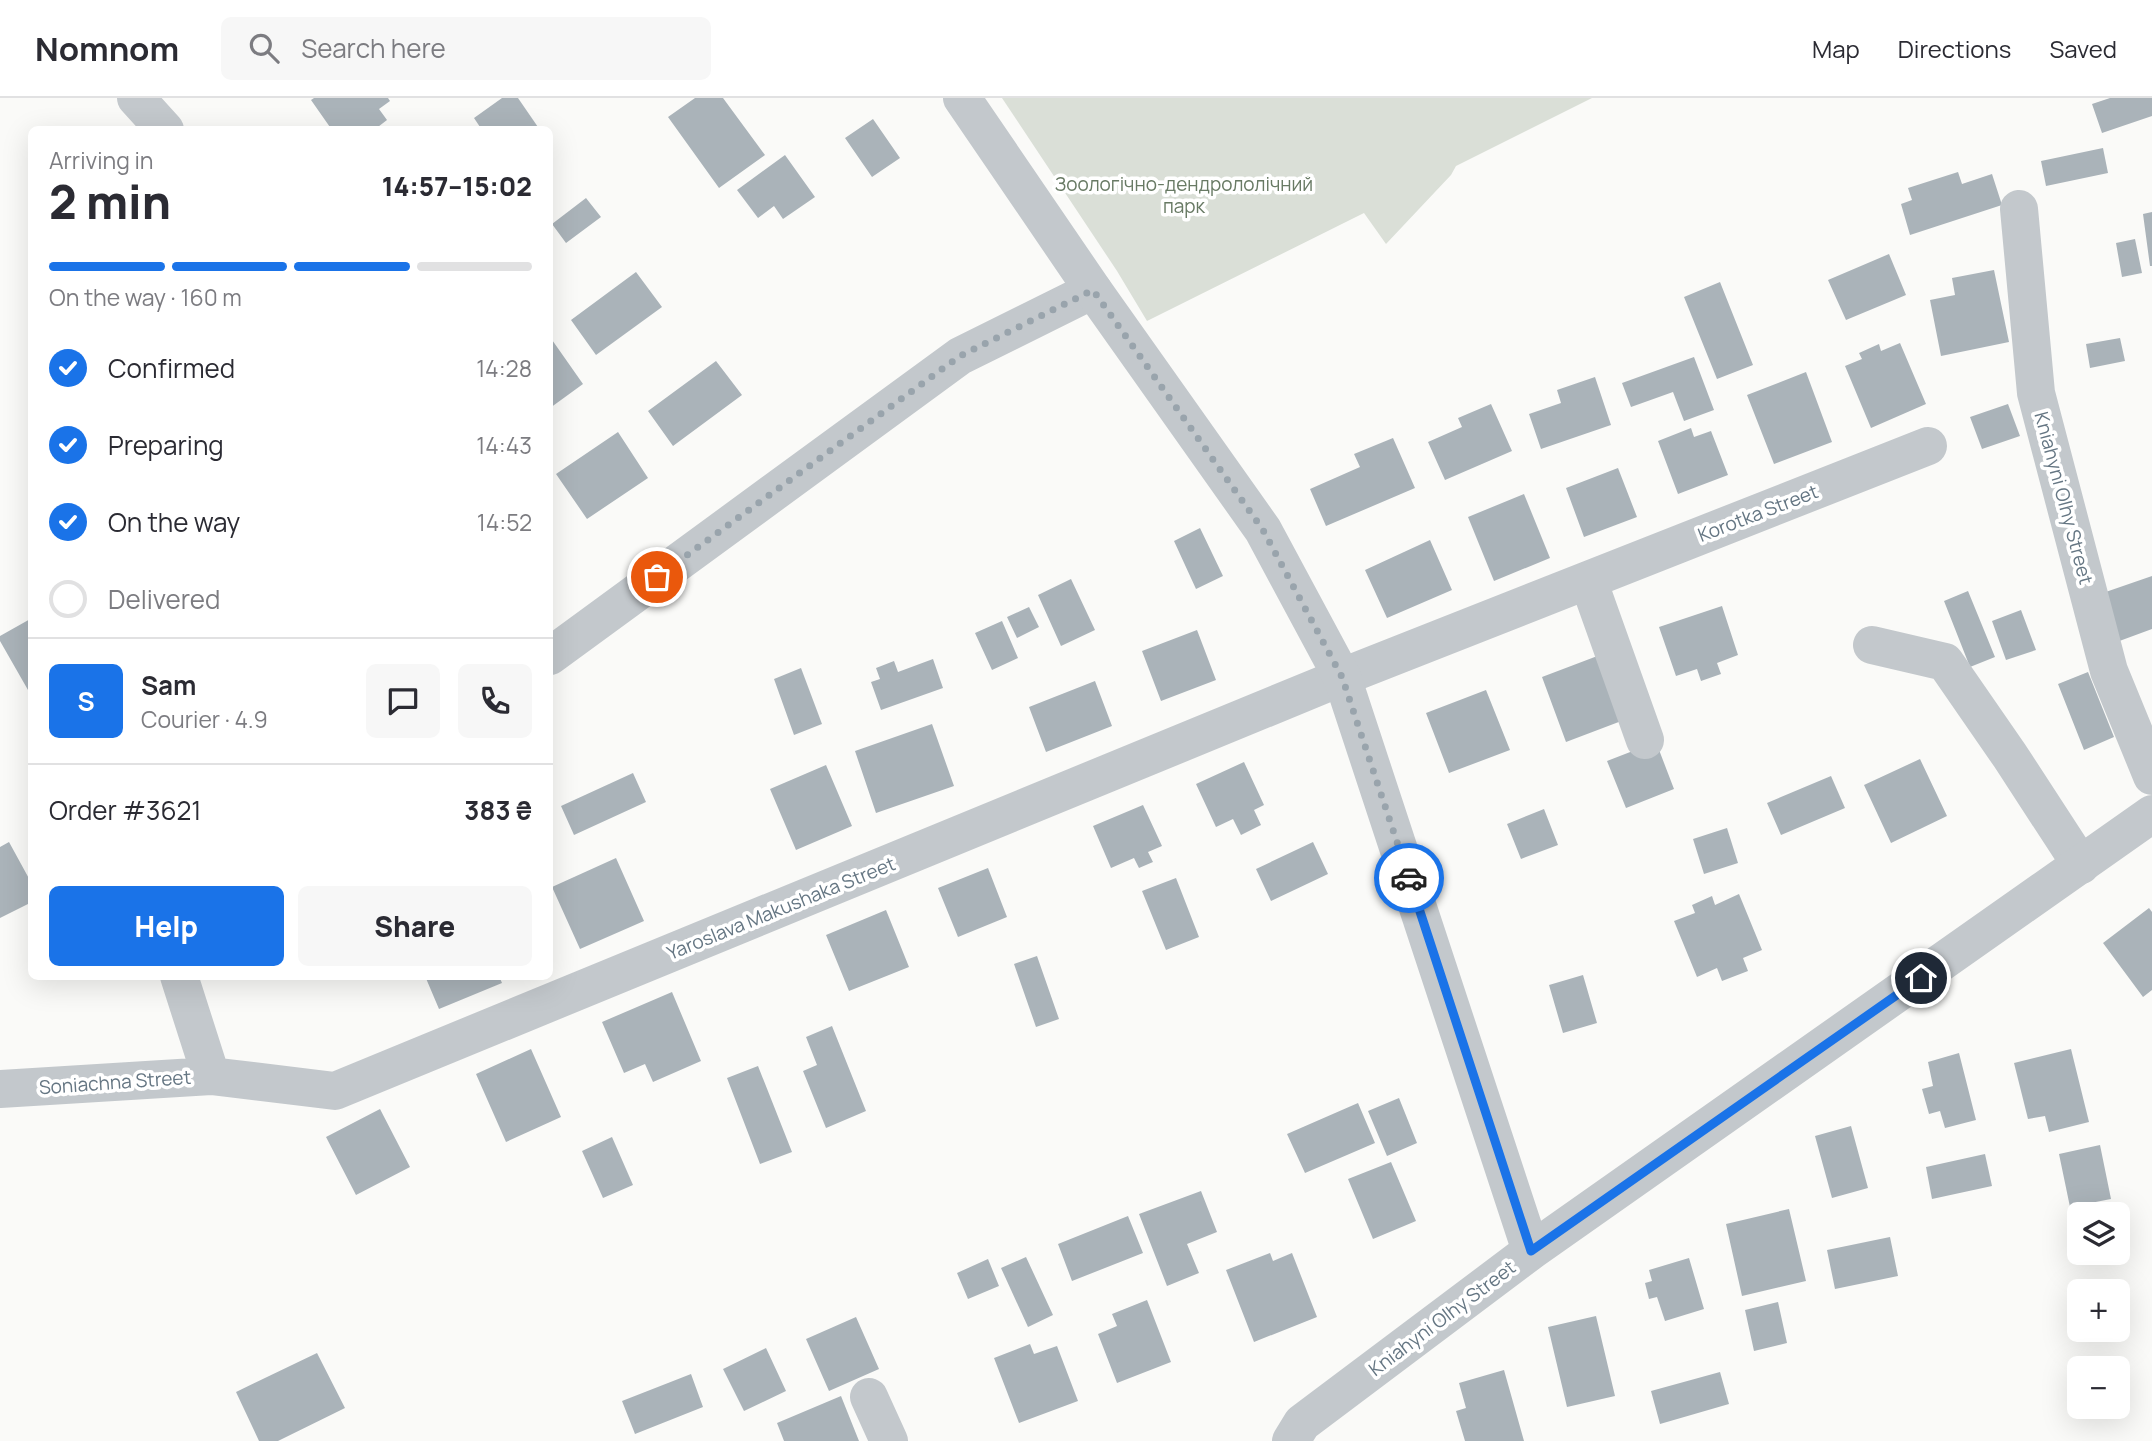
<!DOCTYPE html>
<meta charset="utf-8">
<style>
body{margin:0;font-family:Manrope,sans-serif;background:#f7f7f7;color:#2b2b33;height:100vh;display:flex;flex-direction:column;font-size:26px;white-space:nowrap}
*{box-sizing:border-box;margin:0}
p{font-size:23px;color:#7c7c81}
.icon{flex:none;width:38px;height:38px;fill:none;stroke:currentColor;stroke-width:2;stroke-linecap:round;stroke-linejoin:round}
.map{position:relative;flex:1;overflow:hidden}
.details{position:absolute;left:28px;top:28px;width:525px;height:854px;display:flex;flex-direction:column;background:#fff;border-radius:10px;box-shadow:0 7px 28px #0002}
.details>*{flex:none}
.controls{position:absolute;left:2067px;top:1104px;display:grid;gap:14px}
.controls a{display:grid;place-items:center;width:63px;height:63px;border-radius:10px;background:#fff;box-shadow:0 7px 28px #0002;font-size:35px}
.pin{position:absolute;display:grid;place-items:center;width:60px;height:60px;color:#fff;margin:-30px;border:4px solid #fff;border-radius:50%;box-shadow:0 2px 7px #0007}
.courier{position:absolute;display:grid;place-items:center;width:70px;height:70px;margin:-35px;border:5px solid #1a73e8;border-radius:50%;background:#fff;color:#222;box-shadow:0 2px 9px #0007}
.headline em{font-style:normal;font-weight:800}
.headline div{display:flex;flex-direction:column-reverse}
.headline{display:flex;align-items:center;justify-content:space-between;height:119px;padding:0 21px}
h1{font-size:46px;font-weight:800;line-height:52px}
.bar{display:grid;grid-template-columns:repeat(4,1fr);gap:10px 7px;align-content:center;height:84px;padding:0 21px}
.bar i{height:9px;border-radius:5px;background:#e1e1e2}
.bar .on{background:#1a73e8}
.bar p{grid-column:span 4}
.line{display:flex;align-items:center;gap:18px;padding:0 21px;border-top:2px solid #e1e1e2}
.line div{flex:1}
.round{display:grid;place-items:center;flex:none;width:74px;height:74px;border-radius:10px;background:#f7f7f7}
ol{padding:0 21px;list-style:none}
li{display:flex;align-items:center;gap:21px;height:77px}
li p{margin-inline-start:auto}
li .icon{padding:7px;border-radius:50%;background:#1a73e8;color:#fff;stroke-width:4}
li:last-child{color:#7c7c81}
li i{width:38px;height:38px;border:4px solid #e1e1e2;border-radius:50%}
.primary-button{display:flex;gap:14px;margin-top:auto;padding:14px 21px}
.primary-button a{flex:1;height:80px;border-radius:10px;background:#1a73e8;color:#fff;font-size:28px;font-weight:800;line-height:80px;text-align:center}
.primary-button a+a{background:#f7f7f7;color:#2b2b33}
header{display:flex;align-items:center;gap:42px;box-sizing:border-box;height:98px;padding:0 35px;background:#fff;border-bottom:2px solid #e1e1e2}
header strong{font-size:33px}
nav{display:flex;gap:38px;margin-inline-start:auto;font-size:24px}
.search{width:490px;height:63px;background:#f7f7f7;display:flex;align-items:center;gap:18px;box-sizing:border-box;padding:0 24px;border-radius:10px;color:#7c7c81;font-size:26px}
.map>svg:first-child{display:block}
.green{fill:#dadfd7}
.building{fill:#aab3b9}
.lines{fill:none;stroke-linecap:round;stroke-linejoin:round}
.minor{stroke:#c3c8cc;stroke-width:38}
.tertiary{stroke:#c3c8cc;stroke-width:38}
.done{stroke:#99a4ac;stroke-width:7;stroke-dasharray:0 12.6}
.route{stroke:#1a73e8;stroke-width:9}
.labels{text-anchor:middle;stroke-width:7;stroke-linejoin:round;paint-order:stroke}
.park-label{font-size:19px;fill:#687a64;stroke:#fff}
.street-label{font-size:19px;fill:#657683;stroke:#fff}
</style>
<header>
<strong>Nomnom</strong>
<div class="search"><svg class="icon" aria-label="search" viewBox="0 0 24 24"><circle cx="10" cy="10" r="6"/><path d="M15 15l6 6"/></svg>Search here</div>
<nav><a>Map</a><a>Directions</a><a>Saved</a></nav>
</header>
<div class="map">
<svg width="2152" height="1343" viewBox="0 0 2152 1343">
<rect width="100%" height="100%" fill="#fafaf8"/>
<path class="green" d="M1002,0H1592L1456,68L1451,77L1386,146L1364,115L1147,223L1117,173Z"/>
<path class="building" d="M314,0H388L390,3L379,11L387,22L374,32H332L311,2Z
M502,0H518L540,32H482L474,20Z
M695,0H723L765,57L719,90L668,19Z
M2110,0H2152V18L2102,35L2092,6Z
M873,21L900,60L872,79L845,40Z
M2103,50L2108,75L2046,88L2041,63Z
M785,57L815,99L783,121L774,108L758,120L737,92Z
M1958,74L1962,86L1992,76L2002,107L1910,137L1901,106L1912,102L1908,90Z
M586,100L601,119L566,145L552,126Z
M2152,114V168H2150L2143,116Z
M2135,141L2142,175L2122,179L2116,145Z
M1889,156L1906,197L1846,222L1828,182Z
M1994,172L2009,244L1941,258L1930,202L1955,197L1952,180Z
M636,174L662,209L596,257L571,222Z
M1720,184L1753,267L1717,281L1684,199Z
M550,239L583,286L550,310Z
M2120,240L2125,263L2090,270L2086,246Z
M1900,245L1926,306L1871,330L1845,268L1862,261L1859,255L1879,246L1881,253Z
M1694,259L1714,312L1684,323L1673,294L1631,309L1622,285Z
M716,263L742,297L673,348L648,313Z
M1806,274L1832,344L1774,366L1747,297Z
M1595,279L1611,327L1541,351L1529,316L1561,305L1557,292Z
M1491,306L1512,353L1445,382L1428,344L1462,329L1458,320Z
M2008,306L2020,338L1982,351L1970,319Z
M1691,330L1694,339L1711,333L1728,377L1678,396L1658,343Z
M618,334L648,380L587,421L556,376Z
M1393,340L1415,390L1326,428L1310,391L1360,369L1354,356Z
M1618,370L1637,419L1584,439L1566,390Z
M1524,396L1550,460L1494,483L1468,419Z
M1200,430L1223,478L1196,491L1174,443Z
M1430,442L1452,492L1387,520L1365,472Z
M2152,478V531L2114,545L2097,497Z
M1071,481L1095,532L1061,548L1038,497Z
M1968,493L1995,559L1970,569L1944,503Z
M1722,508L1738,557L1717,565L1721,576L1701,583L1697,571L1676,578L1659,529Z
M1029,509L1039,529L1017,540L1007,519Z
M2021,512L2036,552L2006,562L1992,523Z
M32,520V599L0,543V538Z
M1002,523L1018,560L992,572L975,535Z
M1197,532L1216,582L1161,603L1142,553Z
M1600,557L1624,622L1566,644L1542,579Z
M933,561L943,590L881,612L871,584L880,581L876,570L894,563L898,574Z
M801,570L822,626L794,637L774,581Z
M2088,574L2114,639L2084,652L2058,586Z
M1095,583L1112,628L1046,654L1029,609Z
M1486,592L1510,652L1449,675L1426,615Z
M932,626L954,688L876,715L855,653Z
M1656,644L1674,691L1626,710L1607,663Z
M1920,661L1947,718L1891,745L1864,687Z
M1244,664L1264,707L1254,712L1261,727L1241,737L1233,721L1216,729L1196,686Z
M826,667L852,728L796,752L770,691Z
M633,675L646,704L574,737L561,708Z
M1831,678L1845,710L1781,737L1767,705Z
M1143,707L1162,748L1148,754L1153,764L1139,770L1134,760L1111,770L1093,728Z
M1544,711L1558,747L1521,761L1507,726Z
M1727,730L1738,765L1704,776L1693,741Z
M9,744L32,786V804L0,820V749Z
M1313,744L1328,776L1271,803L1256,771Z
M616,760L644,823L580,851L552,789Z
M988,770L1007,819L958,839L938,790Z
M1176,780L1199,839L1166,852L1142,793Z
M1739,796L1762,852L1743,860L1748,873L1722,883L1717,870L1697,879L1674,823L1695,815L1692,807L1712,798L1715,807Z
M2149,810L2152,814V892L2143,899L2103,845Z
M886,812L909,869L849,893L826,837Z
M1037,858L1059,921L1036,929L1014,866Z
M1583,877L1597,925L1563,935L1549,887Z
M425,878H499L502,885L439,911Z
M672,894L701,963L653,984L645,966L624,975L602,924Z
M832,928L866,1013L826,1030L803,973L817,967L806,939Z
M531,951L561,1019L506,1044L476,976Z
M2071,951L2089,1024L2049,1034L2045,1018L2028,1021L2014,965Z
M1959,955L1976,1022L1945,1030L1940,1013L1929,1016L1922,991L1933,988L1928,964Z
M758,968L792,1054L760,1066L727,980Z
M1399,1000L1417,1045L1387,1058L1368,1013Z
M1358,1005L1375,1045L1305,1075L1287,1036Z
M380,1011L410,1069L356,1097L326,1039Z
M1851,1028L1868,1090L1832,1100L1815,1038Z
M612,1039L633,1087L603,1100L582,1053Z
M2100,1047L2111,1101L2070,1109L2059,1056Z
M1985,1056L1992,1088L1932,1101L1926,1069Z
M1391,1064L1416,1123L1373,1141L1348,1081Z
M1201,1093L1217,1134L1187,1146L1199,1175L1167,1188L1139,1116Z
M1789,1111L1806,1183L1742,1198L1726,1126Z
M1128,1118L1143,1155L1072,1183L1058,1146Z
M1890,1139L1898,1178L1835,1191L1827,1152Z
M1270,1155L1273,1163L1292,1155L1317,1219L1254,1244L1226,1172Z
M1026,1159L1053,1217L1028,1229L1001,1170Z
M1689,1160L1704,1211L1665,1223L1657,1199L1649,1201L1645,1185L1652,1183L1649,1172Z
M988,1161L999,1188L968,1201L957,1175Z
M1147,1202L1171,1264L1117,1285L1098,1236L1117,1228L1112,1216Z
M1778,1204L1787,1245L1754,1253L1745,1212Z
M1596,1218L1615,1298L1567,1309L1548,1229Z
M856,1219L879,1271L829,1293L806,1241Z
M1030,1246L1034,1256L1057,1248L1078,1303L1019,1325L994,1260Z
M766,1250L786,1293L744,1313L723,1271Z
M317,1255L345,1310L278,1343H259L236,1294Z
M1504,1272L1524,1343H1465L1456,1313L1466,1310L1459,1285Z
M1720,1274L1729,1306L1660,1326L1651,1293Z
M691,1276L703,1309L635,1336L622,1303Z
M841,1298L859,1343H784L777,1325Z"/>
<g class="lines">
<path class="minor" d="M136,0L165,32
M2019,111L2036,295L2109,573L2152,678
M1588,482L1645,642
M1872,547L1945,564L2010,658L2081,767
M550,558L960,258L1093,192
M179,878L211,978
M0,991L211,978L335,993L1342,579L1928,348
M869,1299L889,1343"/>
<path class="tertiary" d="M962,0L1093,192L1263,432L1342,579L1531,1153
M1291,1343L1302,1325L1531,1153L2152,716"/>
</g>
<g class="lines">
<path class="done" d="M657,479L960,258L1093,192L1263,432L1342,579L1409,780"/>
<path class="route" d="M1409,780L1531,1153L1921,880"/>
</g>
<g class="labels">
<g class="park-label">
<text x="1184" y="93">Зоологічно-дендрололічний<tspan x="1184" dy="22">парк</tspan></text>
</g>
<g class="street-label">
<text transform="translate(2064 400) rotate(75)" y="7">Kniahyni Olhy Street</text>
<text transform="translate(1758 415) rotate(-21)" y="7">Korotka Street</text>
<text transform="translate(781 810) rotate(-22)" y="7">Yaroslava Makushaka Street</text>
<text transform="translate(115 984) rotate(-4)" y="7">Soniachna Street</text>
<text transform="translate(1442 1220) rotate(-37)" y="7">Kniahyni Olhy Street</text>
</g>
</g>
</svg>
<div class="controls">
<a><svg class="icon" aria-label="layers" viewBox="0 0 24 24"><path d="M12 4l9 5-9 5-9-5zM3 14l9 5 9-5"/></svg></a>
<a>+</a>
<a>−</a>
</div>
<div class="pin" style="left:657px;top:479px;background:#ea580c"><svg class="icon" aria-label="bag" viewBox="0 0 24 24"><path d="M5 8h14l-1 12H6zM9 8a3 3 0 0 1 6 0"/></svg></div>
<div class="pin" style="left:1921px;top:880px;background:#1f2937"><svg class="icon" aria-label="home" viewBox="0 0 24 24"><path d="M3 11l9-7 9 7M6 9v11h12V9"/></svg></div>
<div class="courier" style="left:1409px;top:780px"><svg class="icon" aria-label="car" viewBox="0 0 24 24"><path d="M5 17H2v-5l4-1 3-4h7l3 4 3 1v5h-3M9 17h6M6 11h13"/><circle cx="7" cy="17" r="2"/><circle cx="17" cy="17" r="2"/></svg></div>
<section class="details">
<div class="headline"><div><h1>2 min</h1><p>Arriving in</p></div><em>14:57–15:02</em></div>
<div class="bar"><i class="on"></i><i class="on"></i><i class="on"></i><i></i><p>On the way · 160 m</p></div>
<ol>
<li><svg class="icon" aria-label="check" viewBox="0 0 24 24"><path d="M5 12l5 5 9-10"/></svg>Confirmed<p>14:28</p></li>
<li><svg class="icon" aria-label="check" viewBox="0 0 24 24"><path d="M5 12l5 5 9-10"/></svg>Preparing<p>14:43</p></li>
<li><svg class="icon" aria-label="check" viewBox="0 0 24 24"><path d="M5 12l5 5 9-10"/></svg>On the way<p>14:52</p></li>
<li><i></i>Delivered</li>
</ol>
<div class="line" style="height:126px"><b class="round" style="background:#1a73e8;color:#fff">S</b><div><b>Sam</b><p>Courier · 4.9</p></div><a class="round"><svg class="icon" aria-label="chat" viewBox="0 0 24 24"><path d="M4 5h16v11H9l-5 4z"/></svg></a><a class="round"><svg class="icon" aria-label="phone" viewBox="0 0 24 24"><path d="M5 4h4l2 5-3 2q2 4 5 5l2-3 5 2v4C11 20 4 13 5 4z"/></svg></a></div>
<div class="line" style="height:91px"><div>Order #3621</div><b>383 ₴</b></div>
<div class="primary-button"><a>Help</a><a>Share</a></div>
</section>
</div>
